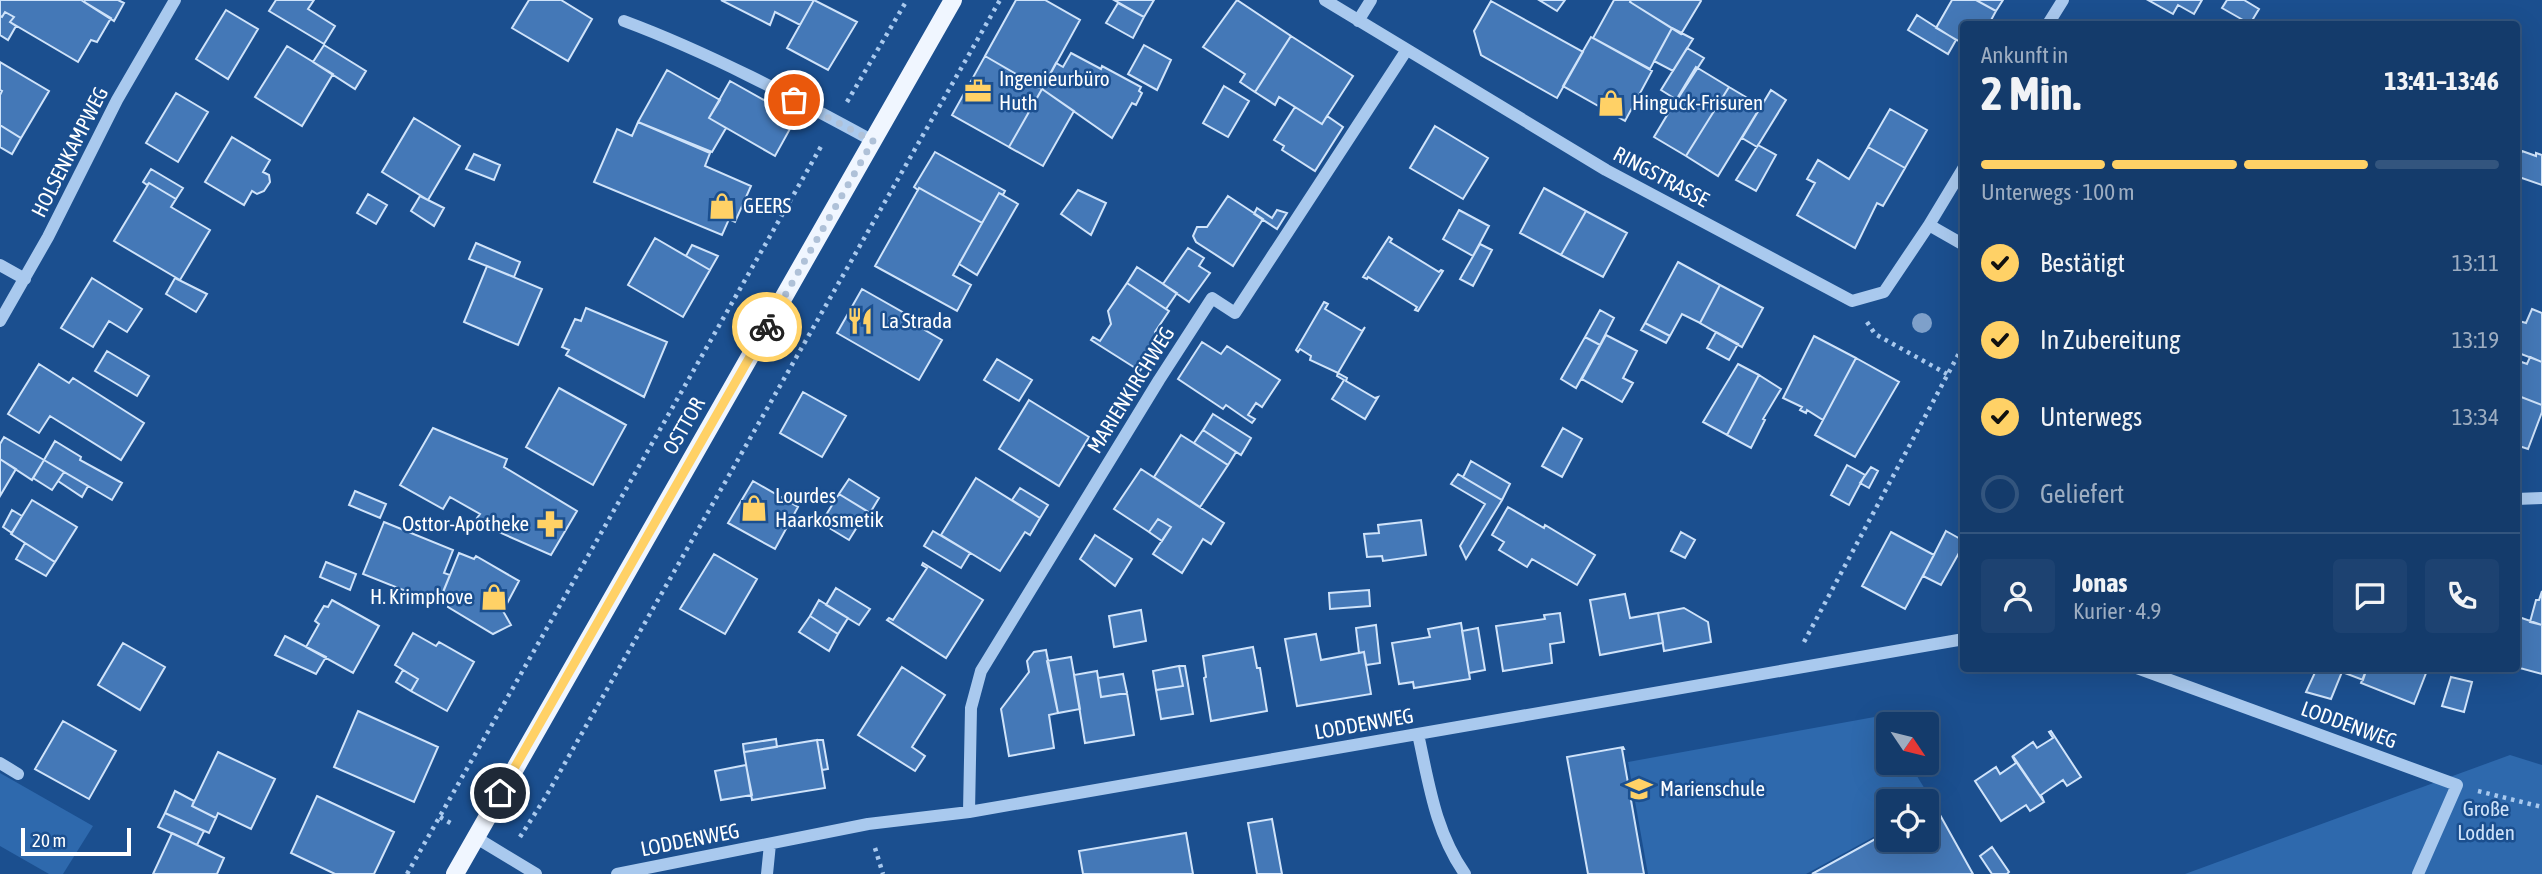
<!DOCTYPE html>
<html lang="de">
<meta charset="utf-8">
<style>
body{margin:0;font-family:"Asap Condensed",sans-serif;background:#1d4271;color:#f1f3f6;height:100vh;display:flex;flex-direction:column;font-size:26px;white-space:nowrap}
*{box-sizing:border-box;margin:0}
p{font-size:23px;color:#9dadc1}
.icon{flex:none;width:38px;height:38px;fill:none;stroke:currentColor;stroke-width:2;stroke-linecap:round;stroke-linejoin:round}
.map{position:relative;flex:1;overflow:hidden}
.drawer{position:absolute;left:1960px;top:21px;width:560px;height:651px;display:flex;flex-direction:column;background:#143b6b;border-radius:7px;box-shadow:0 7px 28px #0002,0 0 0 2px #33557e}
.drawer>*{flex:none}
.needle{width:46px;rotate:125deg}
.fabs{position:absolute;left:1876px;top:712px;display:grid;gap:14px}
.fabs a{display:grid;place-items:center;width:63px;height:63px;border-radius:7px;background:#143b6b;box-shadow:0 7px 28px #0002,0 0 0 2px #33557e;font-size:35px}
.scale{position:absolute;left:21px;bottom:18px;width:110px;box-sizing:border-box;padding-left:7px;border:4px solid #fff;border-top:0;font-size:19px;line-height:24px;white-space:nowrap;color:#fff;-webkit-text-stroke:5px #1b4f8f;paint-order:stroke}
.pin{position:absolute;display:grid;place-items:center;width:60px;height:60px;color:#fff;margin:-30px;border:4px solid #fff;border-radius:50%;box-shadow:0 2px 7px #0007}
.courier{position:absolute;display:grid;place-items:center;width:70px;height:70px;margin:-35px;border:5px solid #ffd166;border-radius:50%;background:#fff;color:#222;box-shadow:0 2px 9px #0007}
.summary em{font-style:normal;font-weight:700}
.summary div{display:flex;flex-direction:column-reverse}
.summary{display:flex;align-items:center;justify-content:space-between;height:119px;padding:0 21px}
h1{font-size:46px;font-weight:700;line-height:52px}
.bar{display:grid;grid-template-columns:repeat(4,1fr);gap:10px 7px;align-content:center;height:84px;padding:0 21px}
.bar i{height:9px;border-radius:5px;background:#33557e}
.bar .selected{background:#ffd166}
.bar p{grid-column:span 4}
.line{display:flex;align-items:center;gap:18px;padding:0 21px;border-top:2px solid #33557e}
.line div{flex:1}
.round{display:grid;place-items:center;flex:none;width:74px;height:74px;border-radius:7px;background:#1d4271}
ol{padding:0 21px;list-style:none}
li{display:flex;align-items:center;gap:21px;height:77px}
li p{margin-inline-start:auto}
li .icon{padding:7px;border-radius:50%;background:#ffd166;color:#111;stroke-width:4}
li:last-child{color:#9dadc1}
li i{width:38px;height:38px;border:4px solid #33557e;border-radius:50%}
.map>svg:first-child{display:block}
.green{fill:#2e69ad}
.building{fill:#4478b7;stroke:#cfe3fa;stroke-width:2}
.lines{fill:none;stroke-linecap:round;stroke-linejoin:round}
.path{stroke:#a9c9ee;stroke-width:4.5;stroke-dasharray:3.5 5;stroke-linecap:butt}
.minor{stroke:#a9c9ee;stroke-width:12}
.major{stroke:#f0f6ff;stroke-width:18}
.tree{fill:#7ea0ca}
.done{stroke:#afc1d8;stroke-width:7;stroke-dasharray:0 12.6}
.route{stroke:#ffd166;stroke-width:9}
.labels{text-anchor:middle;stroke-width:5;stroke-linejoin:round;paint-order:stroke}
.poi-label{font-size:21px;fill:#fff;stroke:#1b4f8f;text-anchor:start}
.street-label{font-size:21px;fill:#fff;stroke:#1b4f8f}
.park-label{font-size:21px;fill:#cfe3fa;stroke:#1b4f8f}
</style>
<div class="map">
<svg width="2542" height="874" viewBox="0 0 2542 874">
<rect width="100%" height="100%" fill="#1b4f8f"/>
<path class="green" d="M1880,716L1888,729V763H1909L1934,804L1927,808V802H1888V829L1806,874H1648L1628,762Z
M2510,755L2542,765V874H2185Z
M0,773L93,826L63,874H49L0,846Z"/>
<path class="building" d="M0,0H81L111,18L97,42L91,40L78,62L10,22L14,17L5,12L2,17L0,16Z
M85,0H118L124,3L114,21L84,2Z
M276,0H314L308,9L335,26L324,44L269,11Z
M529,0H561L592,19L568,61L512,28Z
M721,0H814L800,25L775,12L770,25Z
M814,0L857,22L828,70L787,48Z
M1016,0H1045L1080,20L1042,89L985,56Z
M1114,0H1154L1144,17Z
M1237,0L1291,36L1255,92L1240,82L1245,74L1203,47Z
M1539,0H1565L1557,11Z
M1614,0H1631L1630,2L1672,28L1650,69L1593,38Z
M1631,0H1700L1701,1L1681,34L1630,2Z
M1952,0H1976L1996,11L1989,24H1964V44L1936,28Z
M1976,0H2003L1996,11Z
M2148,0H2202L2194,14L2178,5L2173,14Z
M2227,0H2244L2259,9L2250,24L2222,8Z
M1491,1L1583,52L1557,98L1481,55L1474,31Z
M1118,3L1144,17L1133,38L1106,23Z
M226,10L258,29L228,79L196,59Z
M5,12L14,17L10,22L16,26L8,40L0,35V16L2,17Z
M1917,15L1956,40L1948,54L1908,30Z
M1672,28L1693,39L1673,71L1654,61Z
M1291,36L1353,76L1322,124L1279,97L1275,105L1255,92Z
M1591,37L1652,71L1625,121L1563,86Z
M324,45L366,71L355,89L313,62Z
M1144,45L1171,60L1157,90L1128,74Z
M287,46L333,74L302,126L255,97Z
M1687,48L1704,58L1677,100L1661,90Z
M1071,53L1101,69L1102,66L1141,87L1139,91L1142,93L1136,105L1132,103L1112,138L1042,89L1056,63L1063,67Z
M985,56L1042,89L1009,147L952,115Z
M0,62L49,91L21,138L0,125V95L2,91L0,90Z
M1696,67L1729,87L1686,156L1654,137Z
M667,70L720,100L709,118L726,128L712,152L638,122Z
M730,81L796,118L775,156L709,118Z
M1224,86L1249,101L1228,137L1203,123Z
M1729,87L1761,106L1718,176L1686,156Z
M1042,89L1074,111L1043,166L1009,147Z
M1771,90L1786,100L1757,147L1742,138Z
M176,93L208,112L178,162L146,143Z
M1295,107L1322,124L1327,116L1343,127L1315,171L1282,150L1284,146L1274,140Z
M1890,109L1927,130L1905,168L1868,147Z
M414,118L460,146L428,200L382,172Z
M638,122L710,153L705,166L751,186L735,222L729,219L722,235L594,182L617,129L632,136Z
M0,125L21,138L12,154L0,147Z
M1435,126L1488,158L1463,199L1410,168Z
M232,137L270,160L263,172L269,175L270,182L264,191L257,194L252,191L244,205L205,182Z
M1758,145L1776,155L1756,191L1736,180Z
M1868,147L1905,168L1883,206L1877,203L1855,248L1797,215L1815,183L1807,179L1818,160L1849,179Z
M2522,151L2536,156V153L2542,155V185L2516,176V167Z
M935,152L1005,191L1003,195L999,193L982,223L919,188L918,190L914,187Z
M474,154L500,165L494,180L466,169Z
M151,169L183,188L176,199L149,183L147,185L143,182Z
M149,183L176,199L171,207L210,230L180,280L114,241Z
M919,188L982,223L953,275L971,285L957,311L875,266Z
M1544,188L1586,211L1561,255L1520,233Z
M1078,190L1106,203L1091,235L1061,214Z
M999,193L1018,204L977,275L959,264Z
M368,194L387,205L376,224L357,213Z
M420,196L444,208L434,226L411,211Z
M1228,196L1263,219L1233,266L1196,242L1193,236L1197,227H1207Z
M1257,208L1272,218L1277,210L1287,213L1277,229L1254,214Z
M1459,210L1489,226L1473,256L1443,239Z
M1586,211L1627,233L1603,277L1561,255Z
M1389,237L1392,239L1390,242L1439,272L1441,270L1443,271L1418,311L1415,310L1417,307L1368,277L1367,279L1363,277Z
M655,238L710,270L683,317L628,285Z
M476,243L520,262L514,277L469,259Z
M1480,244L1492,250L1473,286L1460,279Z
M692,245L718,256L710,270L686,256Z
M1188,248L1204,258L1199,266L1210,273L1189,302L1163,284Z
M1678,262L1720,285L1700,323L1682,314L1670,336L1645,323Z
M487,266L542,289L518,345L464,322Z
M1137,267L1177,293L1166,309L1127,283Z
M92,278L142,309L127,332L109,321L93,347L61,328Z
M175,278L207,294L196,312L166,294Z
M1127,283L1169,311L1155,332L1157,345L1140,371L1091,340L1093,337L1100,341L1111,324L1108,311Z
M1720,285L1763,308L1742,347L1700,323Z
M862,289L927,326L925,330L942,340L919,380L837,333Z
M1324,302L1328,304L1325,309L1362,331L1365,327L1338,373L1310,360L1311,356L1300,349L1298,352L1296,350Z
M586,308L667,342L644,397L566,355L569,350L562,347L575,319L581,321Z
M2532,309L2542,313V362L2516,352V320L2526,323Z
M1600,310L1614,318L1600,345L1585,337Z
M1645,323L1670,336L1666,343L1641,330Z
M1716,332L1738,344L1729,360L1707,348Z
M1606,335L1637,351L1623,378L1633,383L1622,402L1582,379Z
M1814,336L1856,358L1823,420L1807,410L1806,413L1800,410L1802,407L1783,398Z
M1585,337L1600,345L1576,388L1561,379Z
M1202,342L1221,354L1227,346L1280,380L1262,407L1256,403L1248,415L1255,419L1252,423L1226,405L1223,409L1178,379Z
M107,351L149,376L137,396L95,371Z
M2530,357L2542,362V405L2516,395V360L2527,364Z
M1856,358L1899,382L1855,457L1815,435Z
M997,359L1032,380L1019,401L984,380Z
M39,364L69,383L73,378L144,423L121,460L50,416L39,433L8,414Z
M1738,364L1759,375L1727,435L1703,422Z
M1338,373L1347,378L1346,381L1375,398L1378,397L1365,419L1332,399L1344,380L1337,376Z
M1759,375L1781,389L1763,419L1765,420L1751,448L1727,435Z
M559,388L626,425L593,485L526,447Z
M803,392L846,416L822,457L780,433Z
M2516,395L2542,405V412L2528,449L2516,445Z
M1029,400L1089,437L1059,486L999,449Z
M1213,414L1251,438L1241,455L1203,430Z
M433,428L507,459L504,467L577,511L551,555L492,529L477,518L480,514L450,497L443,509L400,485Z
M1563,428L1582,439L1562,477L1542,466Z
M1203,430L1236,452L1228,465L1194,443Z
M1181,435L1228,465L1200,507L1154,477Z
M4,437L44,460L32,480L0,459V444Z
M55,441L81,457L80,460L122,483L112,500L44,460Z
M0,459L16,469L0,496Z
M44,460L64,472L52,490L33,478Z
M1471,461L1510,484L1502,500L1463,477Z
M1847,465L1865,475L1849,505L1831,495Z
M1871,467L1878,471L1869,488L1860,483Z
M1141,469L1224,523L1211,544L1203,539L1182,573L1153,554L1171,527L1158,519L1149,532L1114,509Z
M64,472L88,486L82,497L58,481Z
M1458,474L1502,500L1466,559L1460,546L1485,504L1451,484Z
M976,478L1040,518L1030,535L1025,532L1000,571L941,535Z
M849,479L879,498L870,513L839,494Z
M753,481L798,507L775,549L728,523Z
M1020,488L1048,505L1040,518L1012,500Z
M355,491L386,504L380,518L349,505Z
M839,494L867,511L849,540L821,523Z
M32,500L77,527L55,562L11,534Z
M1508,507L1544,528L1545,525L1595,555L1577,585L1532,559L1527,567L1499,550L1504,542L1492,535Z
M12,510L22,516L12,533L3,527Z
M1158,519L1171,527L1162,541L1149,532Z
M1421,520L1426,555L1383,561L1382,556L1367,557L1364,534L1379,533L1378,525Z
M384,522L453,550L444,573L450,575L438,604L363,574Z
M933,531L970,553L961,568L924,546Z
M1946,531L1964,541V544L1941,585L1923,576Z
M1681,532L1695,540L1685,558L1671,551Z
M1891,532L1934,555L1905,609L1862,586Z
M1095,535L1132,559L1115,586L1080,559Z
M25,543L55,562L46,576L16,559Z
M459,553L474,559L476,556L519,581L503,611L511,625L493,634L448,607L449,603L440,600Z
M714,554L757,579L725,634L680,609Z
M326,562L356,574L350,590L320,577Z
M923,563L983,600L946,658L887,620L889,618L893,620L927,568L922,565Z
M836,588L870,609L859,625L826,605Z
M1369,590L1370,606L1330,609L1329,593Z
M2542,591V625L2530,622L2536,600H2539Z
M1625,594L1630,618L1658,613L1663,643L1600,655L1590,600Z
M332,600L379,626L353,673L306,647L319,624L315,621L324,606L328,607Z
M819,600L848,618L838,634L810,616Z
M1684,608L1708,622L1711,642L1664,651L1658,613Z
M1141,610L1146,641L1114,647L1109,616Z
M1560,613L1564,642L1550,644L1552,663L1503,671L1496,626L1545,619L1544,615Z
M810,616L838,634L829,651L799,632Z
M2516,616L2542,625V674L2516,667Z
M1461,623L1470,679L1414,688L1413,682L1399,684L1392,643L1430,637L1428,629Z
M1376,625L1380,663L1366,665L1364,652L1359,653L1356,628Z
M1478,628L1485,670L1469,673L1462,631Z
M413,633L436,646L439,642L474,662L447,711L411,691L418,679L395,665Z
M1316,634L1321,660L1364,652L1371,694L1297,706L1285,639Z
M285,636L326,657L316,674L275,655Z
M123,643L165,667L140,710L98,685Z
M1253,647L1257,668H1260L1267,711L1211,721L1204,678L1206,677L1203,656Z
M1046,650L1058,713L1049,715L1054,748L1009,756L1001,709L1029,672L1027,661L1034,652Z
M1071,657L1080,709L1058,713L1047,661Z
M1179,666L1183,686L1156,690L1153,671Z
M1179,666H1185L1193,714L1161,719L1156,690L1183,686Z
M902,667L945,695L912,747L925,756L915,771L858,735Z
M2317,668H2341L2342,672L2331,699L2306,692Z
M2344,668H2367L2363,680L2342,672Z
M2367,668H2428L2414,704L2361,683Z
M403,670L418,679L411,691L396,682Z
M1097,671L1101,697L1127,693L1134,735L1085,743L1074,675Z
M1123,674L1127,693L1101,697L1098,678Z
M2451,677L2472,682L2464,712L2442,706Z
M358,711L438,747L414,802L334,767Z
M63,721L116,751L89,799L35,769Z
M2051,731L2081,777L2067,786L2063,780L2041,795L2044,802L2013,756L2033,742L2037,748L2053,738L2049,732Z
M776,739L777,747L744,752L743,744Z
M817,740H823L828,769L822,770Z
M817,740L825,788L752,800L744,752Z
M1623,747L1624,749H1622L1644,874H1588L1567,757Z
M218,752L275,779L251,829L218,813L216,818L192,806Z
M2012,756L2044,802L2030,811L2026,805L2001,821L1975,781L1996,767L2000,774L2016,763Z
M746,765L752,795L721,800L715,771Z
M175,791L194,801L192,806L216,818L209,833L165,813Z
M317,796L394,832L374,874H335L291,853Z
M1935,806L1973,874H1812L1888,832V840H1927V810Z
M165,813L204,831L197,845L158,827Z
M1272,819L1282,874H1257L1248,823Z
M172,833L224,858L217,874H153Z
M1186,833L1193,874H1083L1079,851Z
M1992,847L2009,872L2007,874H1992L1980,856Z"/>
<g class="lines">
<path class="path" d="M847,102L907,0
M1867,322L1875,334L1947,374
M1804,642L1964,344
M2478,791L2542,807
M440,817L454,825
M520,837L545,798L1000,0
M875,848L883,874
M407,874L823,143"/>
<path class="minor" d="M1325,0L1606,170L1852,301L1884,292L1929,225L1964,167
M624,21C710,53 792,97 873,141
M1358,21L1371,0
M2048,24L2063,0
M1929,225L1964,245
M0,265L25,279
M0,321L48,237L117,100L175,0
M2516,499L2542,498
M2137,668L2457,785L2418,874
M1418,734C1429,784 1435,831 1465,874
M0,763L18,774
M969,812L971,708L981,671L1159,380L1212,298L1235,313L1406,51
M475,837L536,874
M617,874L868,824L969,812L1964,639
M767,874L770,844"/>
<path class="major" d="M455,874L953,0"/>
</g>
<circle class="tree" cx="1922" cy="323" r="10"/>
<g class="lines">
<path class="done" d="M767,327L873,141L794,100"/>
<path class="route" d="M500,793L767,327"/>
</g>
<defs>
<symbol id="office-bare" viewBox="-9 -9 18 18"><path d="M-6-3h4V-5.5h4V-3h4V5H-6ZM-1-4.5V-3h2v-1.5ZM-6 0V1H6V0Z" fill="#ffd166" stroke="#1b4f8f" stroke-width="2.5" paint-order="stroke"/></symbol>
<symbol id="shop-bare" viewBox="-9 -9 18 18"><path d="M-5-2.5h2.3a2.7 3.5 0 0 1 5.4 0H5L5.5 6h-11ZM-1.5-2.5h3a1.5 2.3 0 0 0-3 0Z" fill="#ffd166" stroke="#1b4f8f" stroke-width="2.5" paint-order="stroke"/></symbol>
<symbol id="restaurant-bare" viewBox="-9 -9 18 18"><path d="M-5-6h1v4h1v-4h1v4h1v-4h1v5L-1.5 .5V6h-2V.5L-5-1ZM5-6V6H3V1.5H1.5Q1.5-4 5-6Z" fill="#ffd166" stroke="#1b4f8f" stroke-width="2.5" paint-order="stroke"/></symbol>
<symbol id="pharmacy-bare" viewBox="-9 -9 18 18"><path d="M-2-6h4v4h4v4h-4v4h-4v-4h-4v-4h4Z" fill="#ffd166" stroke="#1b4f8f" stroke-width="2.5" paint-order="stroke"/></symbol>
<symbol id="school-bare" viewBox="-9 -9 18 18"><path d="M0-5L7-2L0 1L-7-2ZM-4 1L0 2.5L4 1V4Q0 6-4 4Z" fill="#ffd166" stroke="#1b4f8f" stroke-width="2.5" paint-order="stroke"/></symbol>
</defs>
<g fill-rule="evenodd">
<use href="#office-bare" x="959" y="72" width="38" height="38"/>
<use href="#shop-bare" x="1592" y="84" width="38" height="38"/>
<use href="#shop-bare" x="703" y="187" width="38" height="38"/>
<use href="#restaurant-bare" x="841" y="302" width="38" height="38"/>
<use href="#shop-bare" x="735" y="489" width="38" height="38"/>
<use href="#pharmacy-bare" x="531" y="505" width="38" height="38"/>
<use href="#shop-bare" x="475" y="578" width="38" height="38"/>
<use href="#school-bare" x="1620" y="770" width="38" height="38"/>
</g>
<g class="labels">
<g class="poi-label">
<text x="999" y="86">Ingenieurbüro<tspan x="999" dy="24">Huth</tspan></text>
<text x="1632" y="110">Hinguck-Frisuren</text>
<text x="743" y="213">GEERS</text>
<text x="881" y="328">La Strada</text>
<text x="775" y="503">Lourdes<tspan x="775" dy="24">Haarkosmetik</tspan></text>
<text x="529" y="531" text-anchor="end">Osttor-Apotheke</text>
<text x="473" y="604" text-anchor="end">H. Krimphove</text>
<text x="1660" y="796">Marienschule</text>
</g>
<g class="street-label">
<text transform="translate(70 152) rotate(-63)" y="7">HOLSENKAMPWEG</text>
<text transform="translate(1661 177) rotate(28)" y="7">RINGSTRASSE</text>
<text transform="translate(1131 390) rotate(-58)" y="7">MARIENKIRCHWEG</text>
<text transform="translate(684 426) rotate(-60)" y="7">OSTTOR</text>
<text transform="translate(1364 724) rotate(-10)" y="7">LODDENWEG</text>
<text transform="translate(2349 725) rotate(20)" y="7">LODDENWEG</text>
<text transform="translate(690 840) rotate(-11)" y="7">LODDENWEG</text>
</g>
<g class="park-label">
<text x="2486" y="816">Große<tspan x="2486" dy="24">Lodden</tspan></text>
</g>
</g>
</svg>
<div class="fabs">
<a><svg class="needle" viewBox="-14 -14 28 28"><path d="M0-13l5 13h-10z" fill="#e53935"/><path d="M0 13l5-13h-10z" fill="#9dadc1"/></svg></a>
<a><svg class="icon" aria-label="locate" viewBox="0 0 24 24"><circle cx="12" cy="12" r="6"/><path d="M12 2v4M12 18v4M2 12h4M18 12h4"/></svg></a>
</div>
<div class="scale">20 m</div>
<div class="pin" style="left:794px;top:100px;background:#ea580c"><svg class="icon" aria-label="bag" viewBox="0 0 24 24"><path d="M5 8h14l-1 12H6zM9 8a3 3 0 0 1 6 0"/></svg></div>
<div class="pin" style="left:500px;top:793px;background:#1f2937"><svg class="icon" aria-label="home" viewBox="0 0 24 24"><path d="M3 11l9-7 9 7M6 9v11h12V9"/></svg></div>
<div class="courier" style="left:767px;top:327px"><svg class="icon" aria-label="bike" viewBox="0 0 24 24"><circle cx="6" cy="16" r="4"/><circle cx="18" cy="16" r="4"/><path d="M6 16l4-8h5l3 8M10 8l3 8H6M13 5h3"/></svg></div>
<section class="drawer">
<div class="summary"><div><h1>2 Min.</h1><p>Ankunft in</p></div><em>13:41–13:46</em></div>
<div class="bar"><i class="selected"></i><i class="selected"></i><i class="selected"></i><i></i><p>Unterwegs · 100 m</p></div>
<ol>
<li><svg class="icon" aria-label="check" viewBox="0 0 24 24"><path d="M5 12l5 5 9-10"/></svg>Bestätigt<p>13:11</p></li>
<li><svg class="icon" aria-label="check" viewBox="0 0 24 24"><path d="M5 12l5 5 9-10"/></svg>In Zubereitung<p>13:19</p></li>
<li><svg class="icon" aria-label="check" viewBox="0 0 24 24"><path d="M5 12l5 5 9-10"/></svg>Unterwegs<p>13:34</p></li>
<li><i></i>Geliefert</li>
</ol>
<div class="line" style="height:126px"><a class="round"><svg class="icon" aria-label="person" viewBox="0 0 24 24"><circle cx="12" cy="8" r="4"/><path d="M4 21q1-7 8-7t8 7"/></svg></a><div><b>Jonas</b><p>Kurier · 4.9</p></div><a class="round"><svg class="icon" aria-label="chat" viewBox="0 0 24 24"><path d="M4 5h16v11H9l-5 4z"/></svg></a><a class="round"><svg class="icon" aria-label="phone" viewBox="0 0 24 24"><path d="M5 4h4l2 5-3 2q2 4 5 5l2-3 5 2v4C11 20 4 13 5 4z"/></svg></a></div>
</section>
</div>
